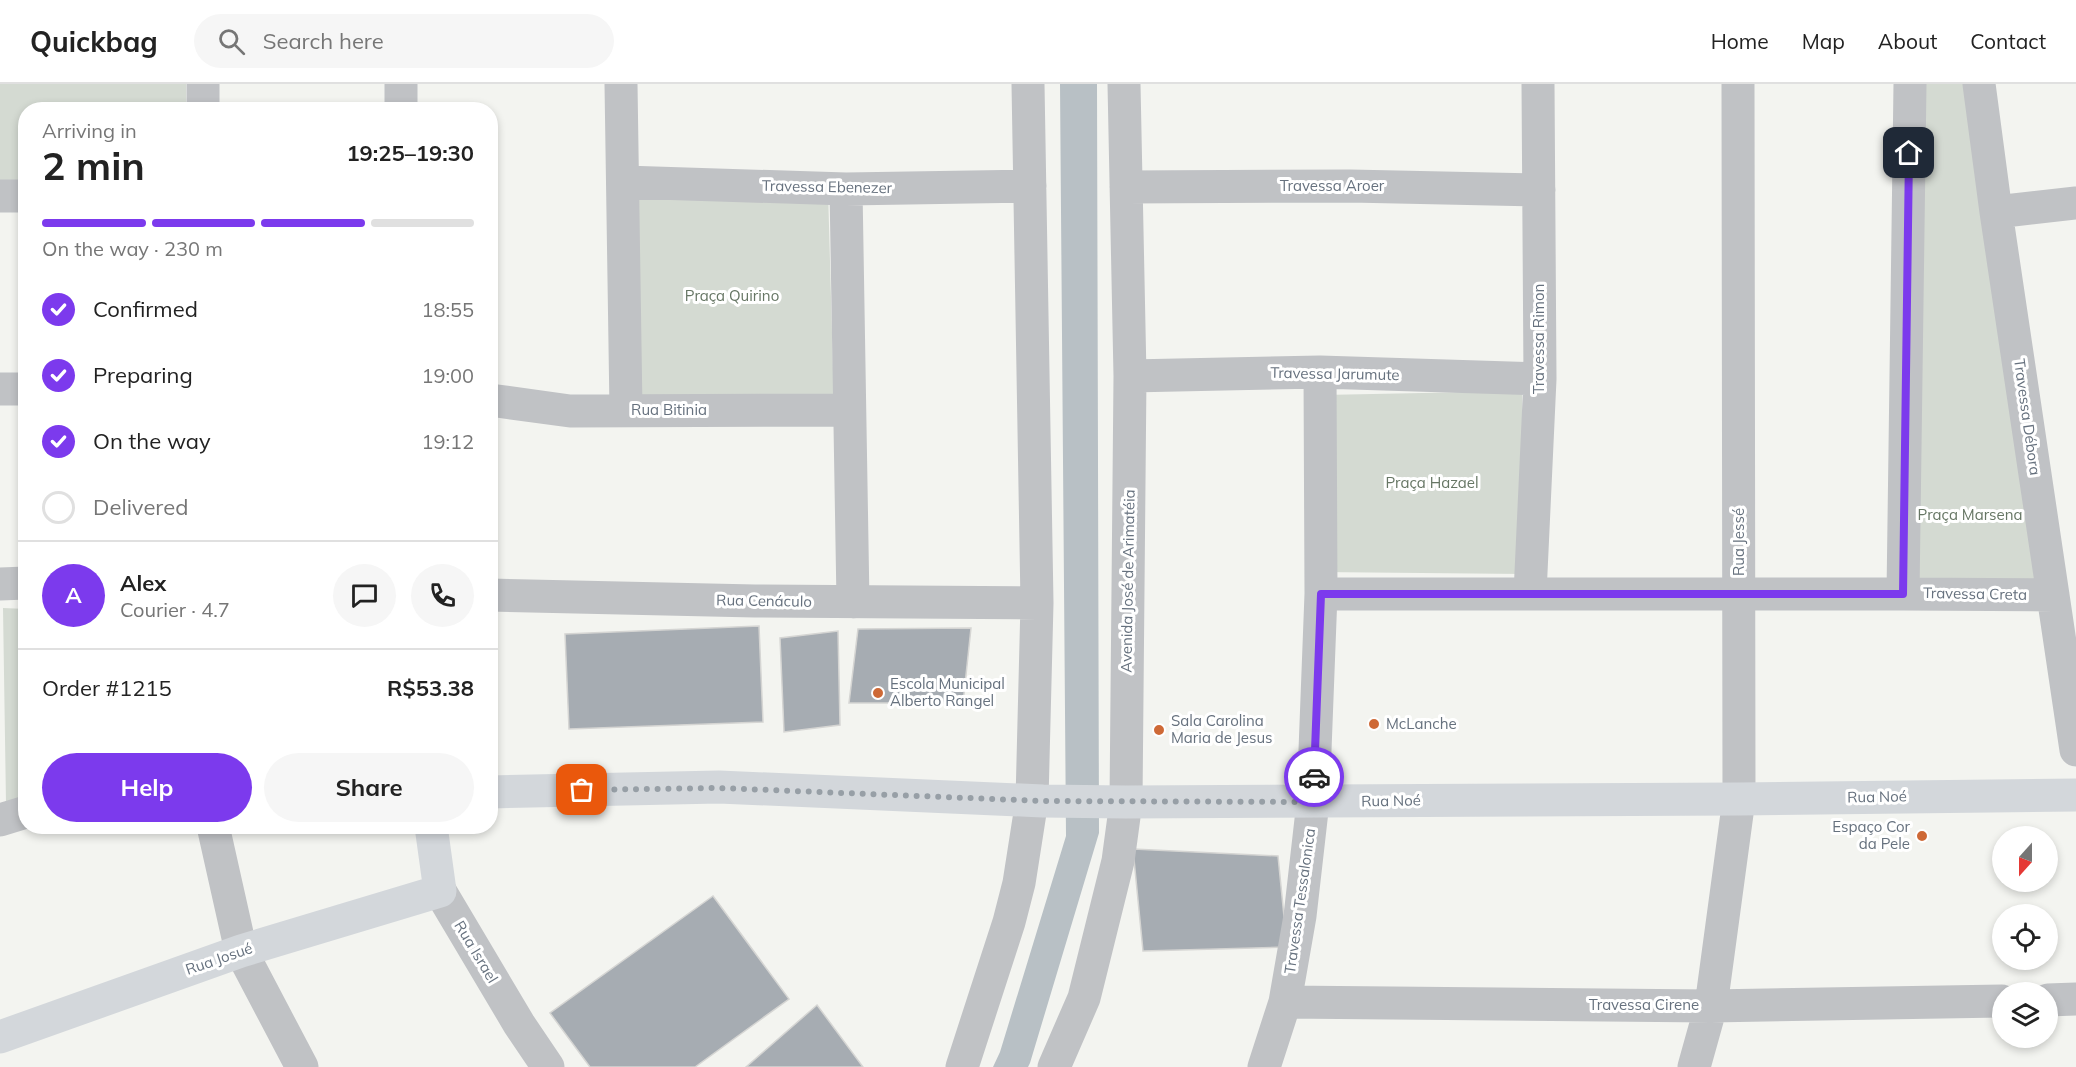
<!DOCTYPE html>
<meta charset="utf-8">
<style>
body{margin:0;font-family:Mulish,sans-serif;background:#f6f6f6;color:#222;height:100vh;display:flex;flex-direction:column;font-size:22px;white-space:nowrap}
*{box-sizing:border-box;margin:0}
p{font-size:20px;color:#767676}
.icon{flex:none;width:33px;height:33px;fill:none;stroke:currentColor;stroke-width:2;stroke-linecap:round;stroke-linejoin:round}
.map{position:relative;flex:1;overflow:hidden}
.side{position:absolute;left:18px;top:18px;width:480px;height:732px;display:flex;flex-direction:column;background:#fff;border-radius:24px;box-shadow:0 3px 9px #0003}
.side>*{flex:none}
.needle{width:39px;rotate:201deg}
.controls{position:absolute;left:1992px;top:742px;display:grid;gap:12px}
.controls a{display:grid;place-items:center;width:66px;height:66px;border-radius:50%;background:#fff;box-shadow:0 3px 9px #0003;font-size:30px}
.pin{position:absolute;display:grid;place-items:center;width:51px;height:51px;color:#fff;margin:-26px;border-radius:12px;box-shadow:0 3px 9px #0006}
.courier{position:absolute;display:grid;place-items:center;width:60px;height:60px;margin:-30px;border:4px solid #7c3aed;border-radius:50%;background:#fff;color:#222;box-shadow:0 2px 8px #0007}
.headline em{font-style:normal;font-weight:700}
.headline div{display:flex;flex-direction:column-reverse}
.headline{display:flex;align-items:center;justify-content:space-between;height:102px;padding:0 24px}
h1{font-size:39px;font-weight:700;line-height:45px}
.bar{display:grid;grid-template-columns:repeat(4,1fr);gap:9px 6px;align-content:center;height:72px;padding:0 24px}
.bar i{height:8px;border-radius:4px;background:#e0e0e0}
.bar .selected{background:#7c3aed}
.bar p{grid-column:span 4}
.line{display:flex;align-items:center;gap:15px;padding:0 24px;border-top:2px solid #e0e0e0}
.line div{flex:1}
.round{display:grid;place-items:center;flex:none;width:63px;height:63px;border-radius:32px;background:#f6f6f6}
ol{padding:0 24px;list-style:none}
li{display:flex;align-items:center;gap:18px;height:66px}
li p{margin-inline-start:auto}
li .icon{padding:6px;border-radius:50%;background:#7c3aed;color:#fff;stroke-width:4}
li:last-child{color:#767676}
li i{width:33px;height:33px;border:3px solid #e0e0e0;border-radius:50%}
.cta{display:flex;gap:12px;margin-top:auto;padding:12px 24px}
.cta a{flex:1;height:69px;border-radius:36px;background:#7c3aed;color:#fff;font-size:24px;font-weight:700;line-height:69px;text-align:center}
.cta a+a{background:#f6f6f6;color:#222}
header{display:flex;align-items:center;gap:36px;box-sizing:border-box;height:84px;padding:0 30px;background:#fff;border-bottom:2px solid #e0e0e0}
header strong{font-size:28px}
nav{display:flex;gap:33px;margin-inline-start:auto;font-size:21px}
.search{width:420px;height:54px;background:#f6f6f6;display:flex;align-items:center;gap:15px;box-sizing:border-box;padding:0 21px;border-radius:33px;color:#767676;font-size:22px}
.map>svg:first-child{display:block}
.green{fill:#d4dad2}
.water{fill:#b8c0c5}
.building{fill:#a6acb2;stroke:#d5d5d3;stroke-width:1.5}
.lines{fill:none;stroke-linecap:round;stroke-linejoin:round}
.street{stroke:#c0c2c5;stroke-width:33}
.secondary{stroke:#d3d7db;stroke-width:33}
.done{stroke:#979fa6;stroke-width:6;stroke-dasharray:0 10.8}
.route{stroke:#7c3aed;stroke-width:8}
.poi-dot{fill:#ce6936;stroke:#fff;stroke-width:2}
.labels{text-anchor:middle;stroke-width:6;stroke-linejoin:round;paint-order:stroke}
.street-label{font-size:15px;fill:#66717e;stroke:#fff}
.park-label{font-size:15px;fill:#667664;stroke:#fff}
.poi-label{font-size:15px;fill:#66717e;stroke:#fff;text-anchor:start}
</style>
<header>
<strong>Quickbag</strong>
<div class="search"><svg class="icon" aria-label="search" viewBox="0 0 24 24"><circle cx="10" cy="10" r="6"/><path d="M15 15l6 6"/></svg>Search here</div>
<nav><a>Home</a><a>Map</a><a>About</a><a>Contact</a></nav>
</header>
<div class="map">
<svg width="2076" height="983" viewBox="0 0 2076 983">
<rect width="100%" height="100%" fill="#f3f4f0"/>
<path class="green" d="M0,0H186V25L26,26L25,101H0Z
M1904,0H1973L2043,499L1909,497Z
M632,100L828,106L834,320L632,318Z
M1522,307L1524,490L1319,488L1323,311Z
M3,524L26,525L25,713L6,719Z"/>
<path class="water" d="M1060,0H1097L1099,749L1030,979L1028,983H993L1000,968L1066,752Z"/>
<path class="building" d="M759,542L763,638L569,645L565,550Z
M971,544L963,619H849L858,545Z
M838,547L840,641L784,648L780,554Z
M1133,765L1278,772L1287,863L1143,867Z
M713,812L789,915L695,983H590L550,929Z
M817,921L863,983H746Z"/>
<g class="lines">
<path class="street" d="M203,0V26
M401,0V26
M621,0L626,326
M1979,0L1996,128L2076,666
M624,98L846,105L1030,102
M1126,103L1350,102L1539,106
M846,105L853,518
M0,112H26
M1996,128L2076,119
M1130,292L1320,288L1540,295
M0,305H26
M490,316L570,327L849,326
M0,500L26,499
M1321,510H1903L2053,511
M1530,510L1540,295L1538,0
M1903,510L1910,0
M490,511L755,517L1037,519
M0,736L26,728
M213,742L241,867L302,983
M440,807L519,940L548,983
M2048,916L2076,915
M1285,918L1711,922L2002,917
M962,983L1009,838L1019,799L1032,716L1037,519L1028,0
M1054,983L1084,914L1118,777L1126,718L1130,292L1124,0
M1264,983L1285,918L1300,832L1313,718L1321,510L1320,288
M1694,983L1711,922L1739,715L1738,0"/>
<path class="secondary" d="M490,708L719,703L1043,717L1126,718L1739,715L2076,711
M0,953L241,867L440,807L431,742"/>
</g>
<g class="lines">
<path class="done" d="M582,706L719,704L1043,717L1313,718L1314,693"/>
<path class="route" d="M1314,693L1321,510H1903L1909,69"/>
</g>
<g class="poi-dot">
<circle cx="878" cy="609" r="6"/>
<circle cx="1374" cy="640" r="6"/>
<circle cx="1159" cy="646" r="6"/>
<circle cx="1922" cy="752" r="6"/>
</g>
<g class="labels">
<g class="street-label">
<text x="1332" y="107">Travessa Aroer</text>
<text transform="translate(827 103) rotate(1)" y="5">Travessa Ebenezer</text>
<text transform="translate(1539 255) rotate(-90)" y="5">Travessa Rimon</text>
<text transform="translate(1335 290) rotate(1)" y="5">Travessa Jarumute</text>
<text x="669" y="331">Rua Bitinia</text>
<text transform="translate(2027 333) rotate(82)" y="5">Travessa Débora</text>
<text transform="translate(1739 458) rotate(-90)" y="5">Rua Jessé</text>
<text transform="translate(1128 497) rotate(-89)" y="5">Avenida José de Arimatéia</text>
<text transform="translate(1975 510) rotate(1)" y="5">Travessa Creta</text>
<text transform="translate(764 517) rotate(1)" y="5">Rua Cenáculo</text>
<text transform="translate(1877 713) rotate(-1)" y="5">Rua Noé</text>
<text transform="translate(1391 717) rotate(-1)" y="5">Rua Noé</text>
<text transform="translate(1300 817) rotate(-82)" y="5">Travessa Tessalonica</text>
<text transform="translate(476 868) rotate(59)" y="5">Rua Israel</text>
<text transform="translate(219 875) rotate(-19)" y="5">Rua Josué</text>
<text x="1644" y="926">Travessa Cirene</text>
</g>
<g class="park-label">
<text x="732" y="217">Praça Quirino</text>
<text x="1432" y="404">Praça Hazael</text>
<text x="1970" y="436">Praça Marsena</text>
</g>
<g class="poi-label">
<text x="890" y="605">Escola Municipal<tspan x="890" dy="17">Alberto Rangel</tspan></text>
<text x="1171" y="642">Sala Carolina<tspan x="1171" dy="17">Maria de Jesus</tspan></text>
<text x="1386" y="645">McLanche</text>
<text x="1910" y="748" text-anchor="end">Espaço Cor<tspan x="1910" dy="17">da Pele</tspan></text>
</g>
</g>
</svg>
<div class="controls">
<a><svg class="needle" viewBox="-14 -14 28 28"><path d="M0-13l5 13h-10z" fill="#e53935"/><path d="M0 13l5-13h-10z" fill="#767676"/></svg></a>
<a><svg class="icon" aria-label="locate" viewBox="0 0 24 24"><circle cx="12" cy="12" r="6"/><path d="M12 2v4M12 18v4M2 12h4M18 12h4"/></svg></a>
<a><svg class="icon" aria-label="layers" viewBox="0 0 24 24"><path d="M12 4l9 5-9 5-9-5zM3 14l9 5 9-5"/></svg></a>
</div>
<div class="pin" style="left:582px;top:706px;background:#ea580c"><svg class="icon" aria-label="bag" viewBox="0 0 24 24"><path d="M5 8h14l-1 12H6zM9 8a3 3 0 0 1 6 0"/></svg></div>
<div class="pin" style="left:1909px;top:69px;background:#1f2937"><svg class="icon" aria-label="home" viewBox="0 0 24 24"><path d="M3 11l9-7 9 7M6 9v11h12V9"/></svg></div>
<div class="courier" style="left:1314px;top:693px"><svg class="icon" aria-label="car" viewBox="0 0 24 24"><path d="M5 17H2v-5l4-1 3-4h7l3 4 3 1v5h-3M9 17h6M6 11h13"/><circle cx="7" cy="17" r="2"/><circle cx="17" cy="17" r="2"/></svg></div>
<section class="side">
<div class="headline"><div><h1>2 min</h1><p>Arriving in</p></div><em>19:25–19:30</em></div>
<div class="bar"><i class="selected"></i><i class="selected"></i><i class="selected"></i><i></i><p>On the way · 230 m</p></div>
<ol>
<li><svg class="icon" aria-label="check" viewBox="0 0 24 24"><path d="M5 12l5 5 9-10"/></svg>Confirmed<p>18:55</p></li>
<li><svg class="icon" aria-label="check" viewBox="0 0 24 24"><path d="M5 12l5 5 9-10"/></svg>Preparing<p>19:00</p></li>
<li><svg class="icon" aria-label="check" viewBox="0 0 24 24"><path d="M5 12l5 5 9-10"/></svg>On the way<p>19:12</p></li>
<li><i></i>Delivered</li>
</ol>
<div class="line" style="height:108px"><b class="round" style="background:#7c3aed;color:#fff">A</b><div><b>Alex</b><p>Courier · 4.7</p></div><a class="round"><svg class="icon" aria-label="chat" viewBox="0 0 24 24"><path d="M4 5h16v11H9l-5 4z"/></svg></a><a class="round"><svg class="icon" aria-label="phone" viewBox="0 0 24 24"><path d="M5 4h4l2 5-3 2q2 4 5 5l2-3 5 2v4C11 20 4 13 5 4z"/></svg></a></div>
<div class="line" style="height:78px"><div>Order #1215</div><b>R$53.38</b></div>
<div class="cta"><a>Help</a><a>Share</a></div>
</section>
</div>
